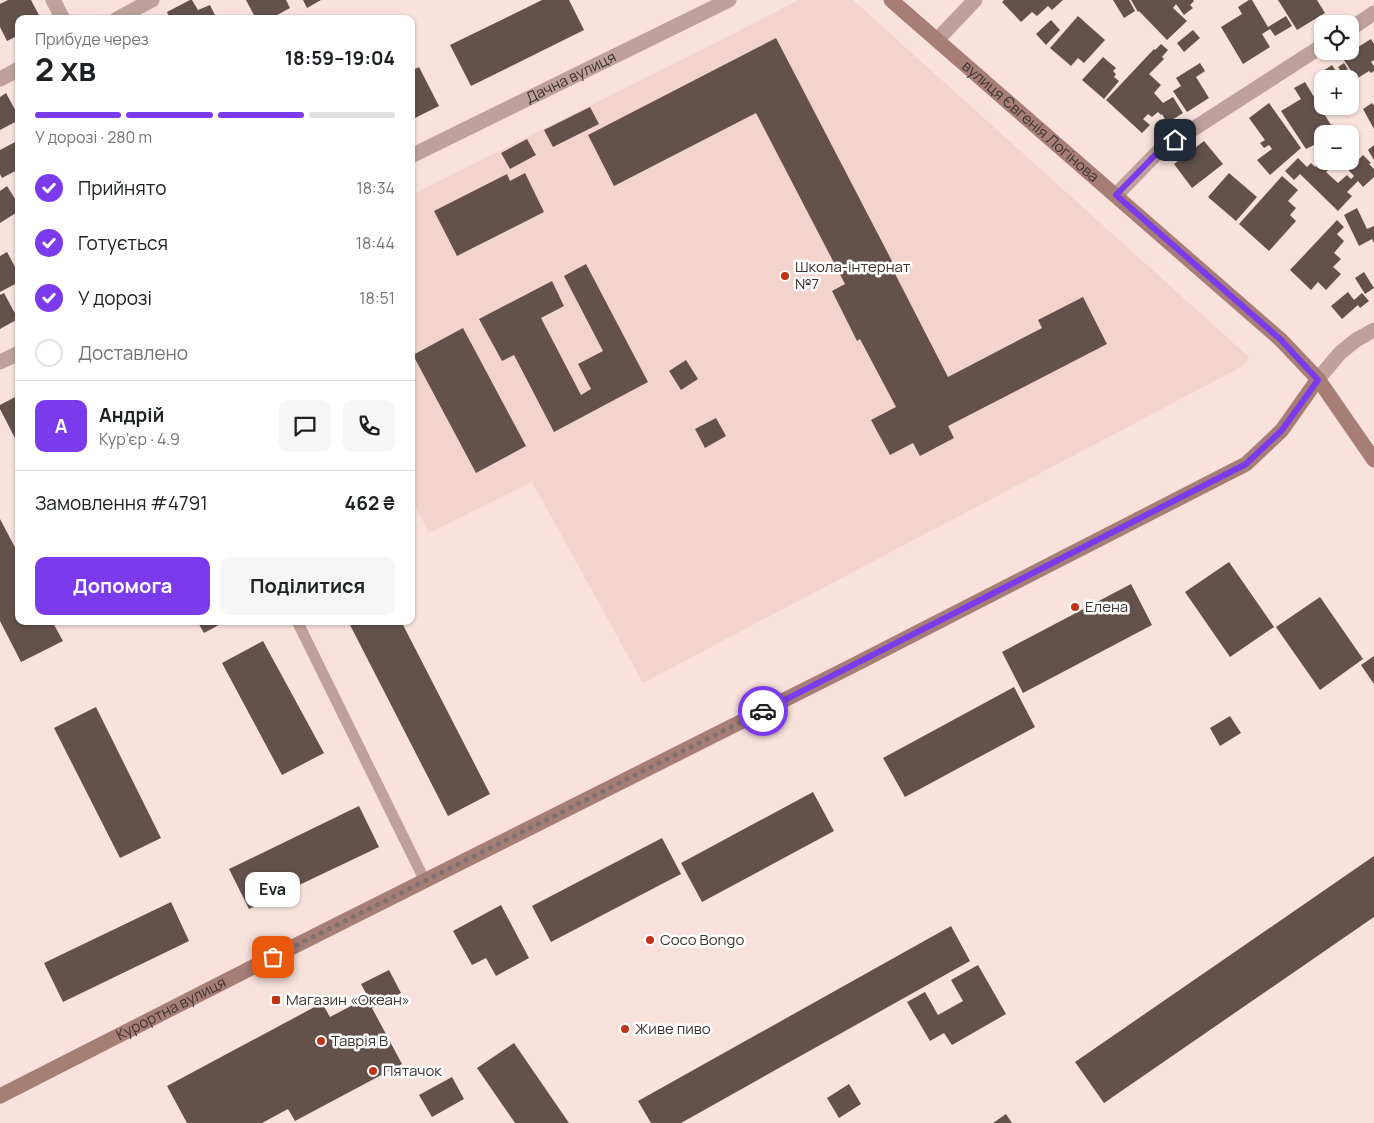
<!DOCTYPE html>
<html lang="uk">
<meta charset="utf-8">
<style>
body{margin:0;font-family:Manrope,sans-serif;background:#f6f6f6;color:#202124;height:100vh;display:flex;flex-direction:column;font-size:19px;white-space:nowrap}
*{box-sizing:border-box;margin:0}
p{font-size:16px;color:#757577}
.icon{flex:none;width:28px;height:28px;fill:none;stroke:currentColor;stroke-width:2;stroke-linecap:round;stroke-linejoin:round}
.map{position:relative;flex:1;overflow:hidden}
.drawer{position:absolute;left:15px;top:15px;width:400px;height:610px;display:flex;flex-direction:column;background:#fff;border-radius:10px;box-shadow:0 1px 4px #0004}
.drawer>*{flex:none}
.tools{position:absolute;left:1314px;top:15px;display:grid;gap:10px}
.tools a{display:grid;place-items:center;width:45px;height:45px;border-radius:10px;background:#fff;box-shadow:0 1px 4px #0004;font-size:25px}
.pin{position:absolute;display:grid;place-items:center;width:42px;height:42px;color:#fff;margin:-21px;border-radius:10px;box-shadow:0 2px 8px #0006}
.courier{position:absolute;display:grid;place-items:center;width:50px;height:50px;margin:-25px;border:4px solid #7c3aed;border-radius:50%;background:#fff;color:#222;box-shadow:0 1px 6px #0007}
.bubble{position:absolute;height:35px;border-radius:10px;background:#fff;box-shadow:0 1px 4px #0004;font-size:16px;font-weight:700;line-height:35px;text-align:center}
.headline em{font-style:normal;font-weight:700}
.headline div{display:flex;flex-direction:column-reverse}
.headline{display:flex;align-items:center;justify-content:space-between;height:85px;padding:0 20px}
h1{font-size:32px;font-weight:700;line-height:38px}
.bar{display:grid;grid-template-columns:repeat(4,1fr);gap:8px 5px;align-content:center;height:60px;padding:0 20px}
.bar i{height:6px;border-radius:4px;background:#e0e0e0}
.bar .selected{background:#7c3aed}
.bar p{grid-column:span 4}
.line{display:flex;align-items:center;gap:12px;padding:0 20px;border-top:1px solid #e0e0e0}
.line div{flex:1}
.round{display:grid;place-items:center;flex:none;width:52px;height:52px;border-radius:10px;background:#f6f6f6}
ol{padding:0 20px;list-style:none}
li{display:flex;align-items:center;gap:15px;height:55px}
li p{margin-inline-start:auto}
li .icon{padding:5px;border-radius:50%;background:#7c3aed;color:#fff;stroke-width:4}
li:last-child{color:#757577}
li i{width:28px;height:28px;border:2px solid #e0e0e0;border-radius:50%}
.action{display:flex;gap:10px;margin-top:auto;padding:10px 20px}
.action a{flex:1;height:58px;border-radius:10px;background:#7c3aed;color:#fff;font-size:20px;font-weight:700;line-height:58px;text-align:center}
.action a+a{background:#f6f6f6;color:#202124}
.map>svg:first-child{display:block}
.built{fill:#f3d4cc}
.building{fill:#64514c}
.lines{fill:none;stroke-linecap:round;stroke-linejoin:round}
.lane{stroke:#bda19a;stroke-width:11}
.street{stroke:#bda19a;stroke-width:15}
.secondary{stroke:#a77e75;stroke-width:15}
.done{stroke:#7e706d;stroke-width:5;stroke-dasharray:0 9}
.route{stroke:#7c3aed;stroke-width:6}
.poi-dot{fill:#bf3417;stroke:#fff;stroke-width:2}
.labels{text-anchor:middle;stroke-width:5;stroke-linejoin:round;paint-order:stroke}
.street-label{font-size:15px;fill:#3c3331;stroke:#fff}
.poi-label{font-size:15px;fill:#3c3331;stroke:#fff;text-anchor:start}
</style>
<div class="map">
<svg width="1374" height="1123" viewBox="0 0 1374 1123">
<rect width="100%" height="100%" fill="#f9e2dc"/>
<path class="built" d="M798,0H853L1249,357L1243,366L643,683L532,482L429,533L411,498V195L737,32Z"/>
<path class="building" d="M8,0H31L41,19H19V35L7,41L0,27V4Z
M190,0H192L198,10L210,5L217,19H170L167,12Z
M246,0H286L290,8L270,19H256Z
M303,0H321L307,8Z
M542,0H569L584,30L471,86L450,45Z
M1004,0H1063L1052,10L1048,6L1037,16L1032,12L1021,22L1002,2Z
M1113,0H1129L1135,11L1124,18Z
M1131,0H1193L1194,1L1190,5L1193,8L1184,15L1176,4L1173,8L1187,21L1167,40L1139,11L1138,12Z
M1249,0H1252L1268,27L1286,16L1292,26L1275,36L1270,29L1262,34L1270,47L1243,64L1221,27L1242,14L1238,7Z
M1278,0H1317L1325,13L1297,30Z
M1078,16L1105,40L1084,63L1078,58L1071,66L1050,48Z
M1051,20L1060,30L1046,45L1036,34Z
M1193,30L1200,38L1184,52L1177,43Z
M776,38L893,263L890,264L948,377L1042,328L1038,320L1083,297L1107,344L948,426L954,438L920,456L913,443L890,455L871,420L896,407L860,339L857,341L832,291L845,284L756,113L614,186L588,135Z
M1371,39L1374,44V60L1371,62L1374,66V71L1371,73L1369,71L1350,83V79H1344L1353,74L1342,57Z
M1161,44L1168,50L1162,57L1164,59L1149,74L1161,85L1154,93L1163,103L1173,97L1183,113L1167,123L1162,114L1161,115L1158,112L1152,117L1148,114L1143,119L1150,125L1142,133L1106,100L1154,49L1155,50Z
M1103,57L1116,68L1113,71L1116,74L1114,77L1119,81L1104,99L1082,80Z
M1200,63L1205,71L1196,77L1209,98L1187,112L1173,91L1181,86L1176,78Z
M1344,63L1348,69L1342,73L1338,67Z
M1332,65L1341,79H1326L1325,78L1321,80L1317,75Z
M419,67L439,106L411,120V71Z
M1305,82L1331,125L1332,124L1338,134H1322V151L1319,153L1314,145L1306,149L1281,111L1301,99L1294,88Z
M6,93L19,117V120L0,130V97Z
M1269,103L1301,148L1270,175L1257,160L1272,149L1269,145L1264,148L1260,143L1265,140L1249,118Z
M1372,103L1373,105L1374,104V129L1363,109Z
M590,107L599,124L553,147L544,130Z
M527,139L536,155L510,169L501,153Z
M19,140V169L2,178L0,174V150Z
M1204,141L1223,164L1192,188L1174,164Z
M1374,145V160L1368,150Z
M1350,151L1358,160L1363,155L1371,163L1369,164L1374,169V177L1363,187L1358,181L1347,192L1352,196L1338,211L1300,174L1294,180L1285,171L1298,158L1307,167L1311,163L1315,167L1318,164L1315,162L1322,154V161H1332L1334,164L1326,172L1338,183L1347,175L1351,179L1354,176L1340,161H1350Z
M525,173L544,212L457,256L434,211L507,174L510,181Z
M1229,173L1257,197L1236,221L1208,197Z
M1282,176L1298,190L1288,201L1296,208L1290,215L1296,221L1269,251L1239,224Z
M7,186L19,205V211L0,223V191Z
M1357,208L1367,229L1374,226V243L1372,239L1359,246L1344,215Z
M1337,220L1344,227L1337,234L1344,241L1334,253L1341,259L1333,267L1341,274L1326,290L1318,282L1311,290L1290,270Z
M7,252L19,274V282L0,292V256Z
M586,264L648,382L554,432L514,355L502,361L479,319L552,281L564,306L541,318L581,395L591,389L578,364L603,351L564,276Z
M1364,272L1374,288L1365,294L1355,278Z
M1348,292L1354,300L1362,293L1369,301L1360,308L1358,305L1342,319L1331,306Z
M4,293L18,319L0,329V295Z
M463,328L526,446L476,473L413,355Z
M686,360L698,379L681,390L669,371Z
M19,395V446L0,409V405Z
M716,418L726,436L705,448L695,429Z
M0,519L19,555V621H52L63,641L21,662L0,621Z
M1229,562L1274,627L1230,657L1185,592Z
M1131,584L1152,625L1023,693L1002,652Z
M1320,597L1363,659L1320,690L1276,627Z
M197,621H226L204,633Z
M348,621H401L490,794L448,816Z
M263,641L324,753L282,775L222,663Z
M1374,656V684L1361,665Z
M1014,687L1035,727L905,797L883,758Z
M96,707L161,838L120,858L54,728Z
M1230,716L1241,733L1220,746L1210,728Z
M813,792L834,831L702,902L681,863Z
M359,806L379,847L249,909L229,869Z
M662,838L681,874L551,942L532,906Z
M1374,856V917L1104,1103L1075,1062Z
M171,902L189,941L63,1002L44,963Z
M501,905L529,958L496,976L486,958L472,965L453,931Z
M951,926L970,961L681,1123H651L638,1101Z
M978,965L1006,1014L952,1045L944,1033L930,1041L907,1002L925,992L938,1015L963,1001L951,980Z
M389,970L401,993L372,1008L402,1064L295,1121L288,1109L262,1123H187L167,1086L322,1003L330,1017L368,997L361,984Z
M514,1043L569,1123H515L477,1068Z
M452,1077L464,1099L432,1117L419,1095Z
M849,1084L861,1104L839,1118L827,1098Z
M1006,1114L1012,1123H993Z"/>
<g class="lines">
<path class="lane" d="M297,621L425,881"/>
<g class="street">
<path d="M53,0L63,19"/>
<path d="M117,19L152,0"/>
<path d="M1350,29L1374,13"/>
<path d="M937,40L975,0"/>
<path d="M0,79L19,69"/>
<path id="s1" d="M411,156L729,0"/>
<path d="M1116,195L1159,151L1322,46"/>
<path d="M0,362L19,353"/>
<path d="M1318,379L1340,353L1356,340L1374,330"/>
</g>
<g class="secondary">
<path id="s2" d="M891,0L1281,340L1318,379L1374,460"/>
<path id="s3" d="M0,1096L255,966L852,666L1246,464L1282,430L1318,379"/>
</g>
</g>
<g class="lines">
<path class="done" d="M273,957L763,711"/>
<path class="route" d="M763,711L1246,464L1282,430L1318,380L1281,340L1116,195L1159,151L1175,140"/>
</g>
<g class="poi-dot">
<circle cx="785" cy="276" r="5"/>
<circle cx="1075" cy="607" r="5"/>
<circle cx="650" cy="940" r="5"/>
<rect x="271" y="995" width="10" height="10" rx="2.5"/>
<circle cx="625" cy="1029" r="5"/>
<circle cx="321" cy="1041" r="5"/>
<circle cx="373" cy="1071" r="5"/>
</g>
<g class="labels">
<g class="street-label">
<text dy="5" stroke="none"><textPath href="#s1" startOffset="178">Дачна вулиця</textPath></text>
<text dy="5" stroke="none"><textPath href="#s2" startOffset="185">вулиця Євгенія Логінова</textPath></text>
<text dy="5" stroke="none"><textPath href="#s3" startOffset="192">Курортна вулиця</textPath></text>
</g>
<g class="poi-label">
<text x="795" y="272">Школа-інтернат<tspan x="795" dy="17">№7</tspan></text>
<text x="1085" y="612">Елена</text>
<text x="660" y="945">Coco Bongo</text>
<text x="286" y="1005">Магазин «Океан»</text>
<text x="635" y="1034">Живе пиво</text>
<text x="331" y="1046">Таврія В</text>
<text x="383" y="1076">Пятачок</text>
</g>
</g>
</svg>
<div class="tools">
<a><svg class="icon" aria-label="locate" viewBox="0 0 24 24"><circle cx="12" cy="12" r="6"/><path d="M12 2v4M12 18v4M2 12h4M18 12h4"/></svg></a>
<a>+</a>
<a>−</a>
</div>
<div class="pin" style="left:273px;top:957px;background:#ea580c"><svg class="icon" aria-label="bag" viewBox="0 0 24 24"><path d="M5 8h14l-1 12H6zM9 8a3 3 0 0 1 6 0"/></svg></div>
<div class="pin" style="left:1175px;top:140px;background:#1f2937"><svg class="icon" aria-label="home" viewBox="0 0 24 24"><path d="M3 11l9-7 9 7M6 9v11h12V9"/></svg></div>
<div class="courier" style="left:763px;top:711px"><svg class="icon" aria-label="car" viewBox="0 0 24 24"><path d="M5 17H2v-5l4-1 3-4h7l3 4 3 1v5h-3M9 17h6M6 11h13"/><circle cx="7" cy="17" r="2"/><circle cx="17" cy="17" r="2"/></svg></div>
<div class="bubble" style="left:245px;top:872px;width:55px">Eva</div>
<section class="drawer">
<div class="headline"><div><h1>2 хв</h1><p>Прибуде через</p></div><em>18:59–19:04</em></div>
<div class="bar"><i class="selected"></i><i class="selected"></i><i class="selected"></i><i></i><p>У дорозі · 280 m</p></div>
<ol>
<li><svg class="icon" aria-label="check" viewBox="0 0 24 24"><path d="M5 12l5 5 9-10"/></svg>Прийнято<p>18:34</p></li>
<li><svg class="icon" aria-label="check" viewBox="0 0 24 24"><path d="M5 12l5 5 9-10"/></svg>Готується<p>18:44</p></li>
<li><svg class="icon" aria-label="check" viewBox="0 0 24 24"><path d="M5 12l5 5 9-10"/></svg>У дорозі<p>18:51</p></li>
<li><i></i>Доставлено</li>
</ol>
<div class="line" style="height:90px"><b class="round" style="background:#7c3aed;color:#fff">А</b><div><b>Андрій</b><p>Кур’єр · 4.9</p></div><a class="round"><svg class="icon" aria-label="chat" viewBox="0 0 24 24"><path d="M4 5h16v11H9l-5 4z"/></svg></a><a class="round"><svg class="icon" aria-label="phone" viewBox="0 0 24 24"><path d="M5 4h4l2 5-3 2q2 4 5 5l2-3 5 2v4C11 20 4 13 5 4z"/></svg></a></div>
<div class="line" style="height:65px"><div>Замовлення #4791</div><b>462 ₴</b></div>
<div class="action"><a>Допомога</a><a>Поділитися</a></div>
</section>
</div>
